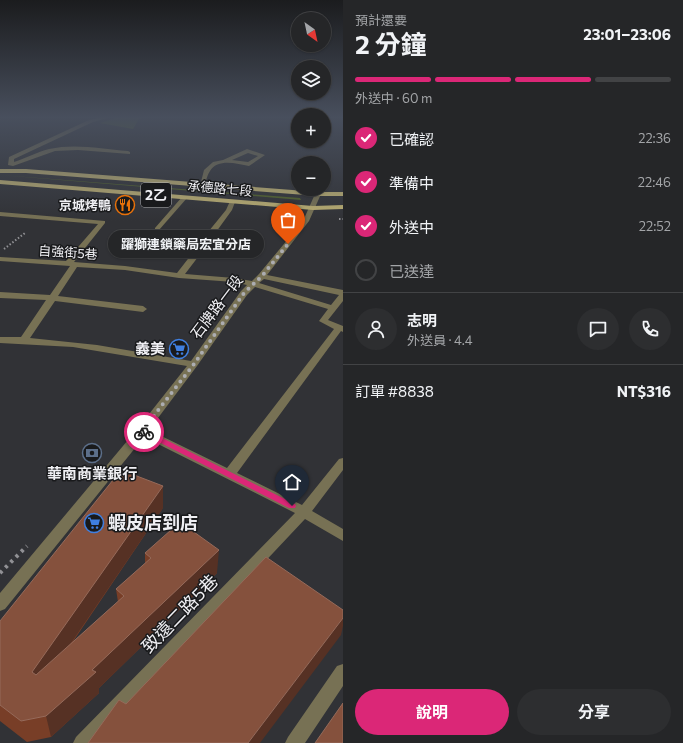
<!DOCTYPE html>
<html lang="zh-TW">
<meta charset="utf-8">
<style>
body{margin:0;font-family:Commissioner,"Noto Sans TC",sans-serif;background:#2d2e30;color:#f1f3f6;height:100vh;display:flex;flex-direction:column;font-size:15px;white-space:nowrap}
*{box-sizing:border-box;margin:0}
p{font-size:13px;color:#a3a5a8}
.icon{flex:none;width:22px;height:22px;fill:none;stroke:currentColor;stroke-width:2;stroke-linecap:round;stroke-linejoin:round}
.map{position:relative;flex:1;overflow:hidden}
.drawer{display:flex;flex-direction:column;background:#252628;width:340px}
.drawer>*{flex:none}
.needle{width:26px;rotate:147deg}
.buttons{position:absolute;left:291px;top:12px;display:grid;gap:8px}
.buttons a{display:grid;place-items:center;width:40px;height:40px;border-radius:50%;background:#252628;box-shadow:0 1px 3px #0004,0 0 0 1px #424345;font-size:20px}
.pin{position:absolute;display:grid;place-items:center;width:34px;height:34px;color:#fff;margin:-41px -17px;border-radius:50% 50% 50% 0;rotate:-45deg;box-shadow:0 0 4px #0007}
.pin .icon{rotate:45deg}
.courier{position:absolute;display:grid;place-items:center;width:40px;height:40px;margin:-20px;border:3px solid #db2777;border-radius:50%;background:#fff;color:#222;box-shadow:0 1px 5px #0007}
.bubble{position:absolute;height:28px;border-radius:14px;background:#252628;box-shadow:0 1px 3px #0004,0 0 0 1px #424345;font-size:13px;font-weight:700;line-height:28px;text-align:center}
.overview em{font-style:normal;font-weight:700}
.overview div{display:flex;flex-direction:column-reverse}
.overview{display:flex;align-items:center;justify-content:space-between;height:68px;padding:0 12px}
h1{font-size:26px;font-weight:700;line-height:30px}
.bar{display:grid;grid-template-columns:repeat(4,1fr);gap:6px 4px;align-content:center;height:48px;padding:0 12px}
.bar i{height:5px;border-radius:3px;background:#424345}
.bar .current{background:#db2777}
.bar p{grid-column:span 4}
.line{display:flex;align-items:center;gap:10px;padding:0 12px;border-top:1px solid #424345}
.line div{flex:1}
.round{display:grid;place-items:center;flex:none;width:42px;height:42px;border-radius:21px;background:#2d2e30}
ol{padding:0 12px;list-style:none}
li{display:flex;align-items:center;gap:12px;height:44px}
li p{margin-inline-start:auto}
li .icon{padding:4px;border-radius:50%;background:#db2777;color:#fff;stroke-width:4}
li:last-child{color:#a3a5a8}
li i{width:22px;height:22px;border:2px solid #424345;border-radius:50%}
.cta{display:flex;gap:8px;margin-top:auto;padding:8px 12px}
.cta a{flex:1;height:46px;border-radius:24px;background:#db2777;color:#fff;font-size:16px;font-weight:700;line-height:46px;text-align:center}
.cta a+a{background:#2d2e30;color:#f1f3f6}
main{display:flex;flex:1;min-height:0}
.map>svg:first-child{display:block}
.green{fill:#51612b}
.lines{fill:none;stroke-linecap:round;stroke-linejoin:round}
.path-far1{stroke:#919195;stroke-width:2;stroke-dasharray:1.5 2;stroke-linecap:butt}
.path{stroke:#919195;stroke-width:4;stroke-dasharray:3 4.5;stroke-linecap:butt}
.minor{fill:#777154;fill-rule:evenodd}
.major{fill:#bcaf72;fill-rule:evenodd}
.wall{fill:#783e27}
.shaded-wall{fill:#563124}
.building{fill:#85513d;stroke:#956a5a}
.route{fill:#db2777}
.done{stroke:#acadb1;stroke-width:4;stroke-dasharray:0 7.2}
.labels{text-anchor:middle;stroke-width:3;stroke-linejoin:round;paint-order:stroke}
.far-street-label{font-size:13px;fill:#efeff3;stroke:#191a1c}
.far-poi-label{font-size:13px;font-weight:bold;fill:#efeff3;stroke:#191a1c;text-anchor:end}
.shield{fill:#191a1c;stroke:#afafb2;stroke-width:1}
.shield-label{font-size:14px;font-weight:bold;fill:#efeff3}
.street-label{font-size:15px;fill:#efeff3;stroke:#191a1c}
.poi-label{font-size:15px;font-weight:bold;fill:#efeff3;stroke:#191a1c;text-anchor:end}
.near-poi-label{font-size:18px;font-weight:bold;fill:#efeff3;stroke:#191a1c;text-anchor:start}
.near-street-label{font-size:18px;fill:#efeff3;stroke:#191a1c}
</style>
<main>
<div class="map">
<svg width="343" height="743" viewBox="0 0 343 743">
<rect width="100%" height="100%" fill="#313236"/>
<path class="green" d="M119,117H144L139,119L133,129L100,123Z
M0,175L300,198L301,200Z"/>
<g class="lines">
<path class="path-far1" d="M339,219H343
M4,249L25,233"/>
<path class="path" d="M0,573L27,546"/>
<path class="minor" d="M104,117H111L93,122L14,159V162C26,158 37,152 49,149C75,143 102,149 128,151L130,152V154L78,150L55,151L13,166L8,165L9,157L89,120Z
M247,149L265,155L249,166C237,164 218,158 210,171C207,175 206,182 204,186H200L204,170L213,162L223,160ZM248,153L258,156L248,162L232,160Z
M318,192L321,194L309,221L267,275L343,290V301L328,320L343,326V332L341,331L237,473L302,505L339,459L343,458V470L312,511L343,529V541L305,519L94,743H73L76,737L295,513L144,437L5,609L0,611V593L138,428L187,366L73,347L0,343V337H21L46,300L0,298V292L50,295L70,266L0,261V257L66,261L98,224L0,216V212L105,221V223L74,262L125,266L177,273L191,255H194L198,257L185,274L234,278L252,281L259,274L303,221L315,194ZM77,267L125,270L179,278L234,282L247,285L241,291L191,361L97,345L30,338L55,301L143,312L147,309L143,306L58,296ZM264,279L339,295L331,305L259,283ZM255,287L328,309L319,321L334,329L227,468L149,430L197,366L247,295Z
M182,197L187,198L159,230H155V228Z
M230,201L235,202L232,210L211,239H205L204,237L226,210Z
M343,664V686L305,743H285L288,737L337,666Z"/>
<path class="major" d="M0,169H26L318,192H343V196H318L26,173H0Z
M0,180L313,206L343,205V209L313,210L0,184Z"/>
</g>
<path class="wall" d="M163,508L72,643L118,602L116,589L145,564V553L217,573L99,688V693L51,737L27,742L0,721V621Z"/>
<path class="shaded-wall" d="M163,486V508L37,693L32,672Z
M219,550L217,573L99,688V693L51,737L46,716L92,670Z
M343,618V626L341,635L260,743H248Z"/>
<path class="building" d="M121,470L163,486L32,672L36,675L124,596L116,589L151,558L145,553L180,522L219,550L92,670L96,672L46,716L21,721L0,705V621Z
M266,557L343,610V618L248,743H88L119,700L126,704Z
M343,703V743H315Z"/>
<linearGradient id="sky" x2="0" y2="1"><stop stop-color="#1b1c1e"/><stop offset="0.53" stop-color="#484f5d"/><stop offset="1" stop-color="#484f5d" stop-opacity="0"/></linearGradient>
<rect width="343" height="221" fill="url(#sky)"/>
<path class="route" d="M144,429L295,504L296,506L295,508H289L141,433V430Z"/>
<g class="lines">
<path class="done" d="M144,432L142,431L194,364L244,293L262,276L288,244"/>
</g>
<defs>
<symbol id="restaurant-ring" viewBox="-11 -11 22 22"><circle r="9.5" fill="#191a1c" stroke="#e8710a" stroke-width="1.5"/><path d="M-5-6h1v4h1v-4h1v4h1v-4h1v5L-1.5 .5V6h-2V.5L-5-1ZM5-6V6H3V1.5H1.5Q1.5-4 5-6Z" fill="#e8710a"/></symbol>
<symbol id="supermarket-ring" viewBox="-11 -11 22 22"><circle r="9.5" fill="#191a1c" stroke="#3f7fe0" stroke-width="1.5"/><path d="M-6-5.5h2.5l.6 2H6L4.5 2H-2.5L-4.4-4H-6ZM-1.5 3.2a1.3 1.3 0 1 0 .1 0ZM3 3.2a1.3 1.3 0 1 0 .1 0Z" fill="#3f7fe0"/></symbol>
<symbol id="bank-ring" viewBox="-11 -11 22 22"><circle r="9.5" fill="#191a1c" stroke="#5c6f8a" stroke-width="1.5"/><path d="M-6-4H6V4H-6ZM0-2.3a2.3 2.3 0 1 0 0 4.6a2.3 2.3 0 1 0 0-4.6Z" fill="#5c6f8a"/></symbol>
</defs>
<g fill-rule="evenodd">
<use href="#restaurant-ring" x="114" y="194" width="22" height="22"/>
<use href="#supermarket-ring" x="168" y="338" width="22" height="22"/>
<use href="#bank-ring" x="81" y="442" width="22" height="22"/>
<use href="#supermarket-ring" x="83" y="512" width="22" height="22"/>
</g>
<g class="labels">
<g class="far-street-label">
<text transform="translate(220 188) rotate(5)" y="5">承德路七段</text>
<text transform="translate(68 252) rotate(4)" y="5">自強街5巷</text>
</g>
<g class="far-poi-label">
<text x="111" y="210">京城烤鴨</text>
</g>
<rect class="shield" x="141" y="183" width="30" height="24" rx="3"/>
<g class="shield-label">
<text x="156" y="200">2乙</text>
</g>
<g class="street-label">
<text transform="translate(217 307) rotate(-53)" y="5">石牌路一段</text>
</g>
<g class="poi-label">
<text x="165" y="354">義美</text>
<text x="92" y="479" text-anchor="middle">華南商業銀行</text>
</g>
<g class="near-poi-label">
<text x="108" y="529">蝦皮店到店</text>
</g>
<g class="near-street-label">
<text transform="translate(180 614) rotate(-46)" y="6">致遠二路5巷</text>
</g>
</g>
</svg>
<div class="buttons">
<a><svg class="needle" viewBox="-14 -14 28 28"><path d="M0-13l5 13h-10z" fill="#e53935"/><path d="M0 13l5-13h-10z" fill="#a3a5a8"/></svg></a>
<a><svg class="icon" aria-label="layers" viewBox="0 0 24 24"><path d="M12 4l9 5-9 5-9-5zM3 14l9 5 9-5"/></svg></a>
<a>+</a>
<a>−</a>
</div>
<div class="pin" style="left:288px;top:244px;background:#ea580c"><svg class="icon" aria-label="bag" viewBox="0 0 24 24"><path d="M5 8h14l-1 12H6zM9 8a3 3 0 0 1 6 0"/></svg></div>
<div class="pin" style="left:292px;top:506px;background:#1f2937"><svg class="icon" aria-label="home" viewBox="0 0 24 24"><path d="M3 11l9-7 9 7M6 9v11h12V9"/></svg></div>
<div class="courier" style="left:144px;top:432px"><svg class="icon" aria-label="bike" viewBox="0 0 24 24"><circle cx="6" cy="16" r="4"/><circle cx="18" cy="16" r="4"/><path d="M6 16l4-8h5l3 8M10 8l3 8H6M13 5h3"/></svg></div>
<div class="bubble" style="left:108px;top:230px;width:156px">躍獅連鎖藥局宏宜分店</div>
</div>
<section class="drawer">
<div class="overview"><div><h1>2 分鐘</h1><p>預計還要</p></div><em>23:01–23:06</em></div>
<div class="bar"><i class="current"></i><i class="current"></i><i class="current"></i><i></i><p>外送中 · 60 m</p></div>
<ol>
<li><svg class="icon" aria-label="check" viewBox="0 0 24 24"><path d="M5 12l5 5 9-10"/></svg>已確認<p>22:36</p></li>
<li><svg class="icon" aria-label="check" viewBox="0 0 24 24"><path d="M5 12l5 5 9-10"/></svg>準備中<p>22:46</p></li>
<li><svg class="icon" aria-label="check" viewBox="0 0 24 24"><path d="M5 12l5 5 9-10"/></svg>外送中<p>22:52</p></li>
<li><i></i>已送達</li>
</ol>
<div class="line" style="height:72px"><a class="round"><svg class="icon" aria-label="person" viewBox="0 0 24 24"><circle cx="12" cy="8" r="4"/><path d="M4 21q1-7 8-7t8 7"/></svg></a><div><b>志明</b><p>外送員 · 4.4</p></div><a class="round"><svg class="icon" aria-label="chat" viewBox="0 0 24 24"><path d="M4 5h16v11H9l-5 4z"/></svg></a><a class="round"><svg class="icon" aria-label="phone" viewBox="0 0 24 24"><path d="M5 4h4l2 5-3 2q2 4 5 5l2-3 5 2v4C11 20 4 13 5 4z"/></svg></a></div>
<div class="line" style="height:52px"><div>訂單 #8838</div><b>NT$316</b></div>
<div class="cta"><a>說明</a><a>分享</a></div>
</section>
</main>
